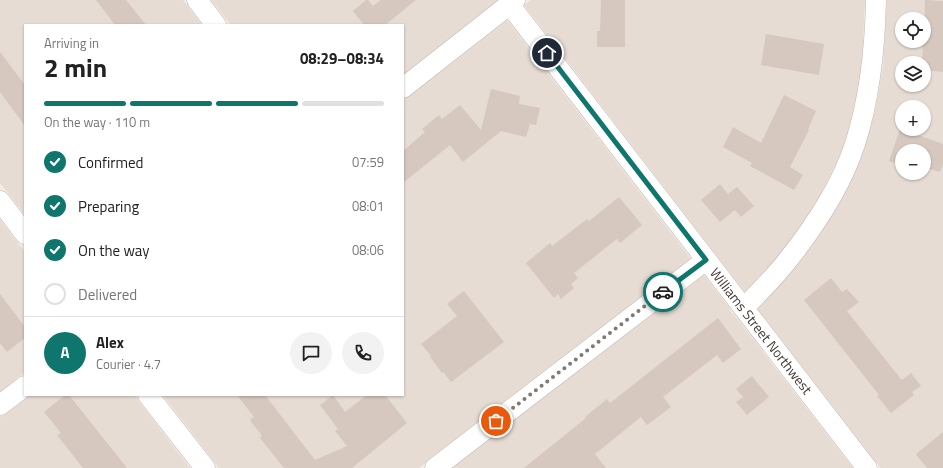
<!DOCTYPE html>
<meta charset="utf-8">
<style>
body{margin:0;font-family:"Titillium Web",sans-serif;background:#f2f2f2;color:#222;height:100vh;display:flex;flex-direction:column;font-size:15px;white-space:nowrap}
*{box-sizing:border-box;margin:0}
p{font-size:13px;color:#767676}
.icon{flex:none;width:22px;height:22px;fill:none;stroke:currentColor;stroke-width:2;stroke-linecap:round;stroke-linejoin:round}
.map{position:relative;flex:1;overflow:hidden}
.drawer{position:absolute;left:24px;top:24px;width:380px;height:372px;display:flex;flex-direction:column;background:#fff;border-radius:0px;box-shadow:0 1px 3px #0004}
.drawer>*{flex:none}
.fabs{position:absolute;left:895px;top:12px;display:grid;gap:8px}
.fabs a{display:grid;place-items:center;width:36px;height:36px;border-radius:50%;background:#fff;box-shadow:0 1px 3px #0004;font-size:20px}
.pin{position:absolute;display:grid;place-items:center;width:34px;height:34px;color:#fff;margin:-17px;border:2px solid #fff;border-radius:50%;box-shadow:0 1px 4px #0007}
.courier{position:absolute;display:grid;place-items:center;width:40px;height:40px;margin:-20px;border:3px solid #0f766e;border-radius:50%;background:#fff;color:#222;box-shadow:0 1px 5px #0007}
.summary em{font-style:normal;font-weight:700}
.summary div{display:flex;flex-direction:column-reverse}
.summary{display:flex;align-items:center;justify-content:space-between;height:68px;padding:0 20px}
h1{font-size:26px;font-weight:700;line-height:30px}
.bar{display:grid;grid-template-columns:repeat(4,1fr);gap:6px 4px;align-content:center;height:48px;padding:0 20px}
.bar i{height:5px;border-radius:3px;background:#e0e0e0}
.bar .on{background:#0f766e}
.bar p{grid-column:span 4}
.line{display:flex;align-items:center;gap:10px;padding:0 20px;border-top:1px solid #e0e0e0}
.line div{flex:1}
.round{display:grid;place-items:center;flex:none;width:42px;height:42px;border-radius:21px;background:#f2f2f2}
ol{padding:0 20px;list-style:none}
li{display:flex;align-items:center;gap:12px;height:44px}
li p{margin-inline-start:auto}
li .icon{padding:4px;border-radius:50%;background:#0f766e;color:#fff;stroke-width:4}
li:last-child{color:#767676}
li i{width:22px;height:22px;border:2px solid #e0e0e0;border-radius:50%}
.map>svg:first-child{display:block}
.residential{fill:#e6dcd4;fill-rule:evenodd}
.building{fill:#d6c7bf}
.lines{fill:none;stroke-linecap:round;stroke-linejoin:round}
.minor-casing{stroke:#c0b4ac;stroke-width:21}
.minor{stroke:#fff;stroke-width:20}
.done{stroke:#817973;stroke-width:4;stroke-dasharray:0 7.2}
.route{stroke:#0f766e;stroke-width:5}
.labels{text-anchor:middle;stroke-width:3;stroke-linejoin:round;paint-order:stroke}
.street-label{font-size:14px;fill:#443b35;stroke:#fff}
</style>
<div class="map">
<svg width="943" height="468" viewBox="0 0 943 468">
<rect width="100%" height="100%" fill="#f2ebe6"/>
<path class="residential" d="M0,0H183L202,25H25V215L0,183Z
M211,0H499L403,75V25H231Z
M531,0H865L862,66L855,105L845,142L835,166L819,197L799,230L778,257L745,292L524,5Z
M887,0H943V468H881L757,308L793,269L816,239L838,204L855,172L865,146L876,107L883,66ZM902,19H924V41H902ZM902,63H924V85H902ZM902,107H924V129H902ZM902,151H924V173H902Z
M506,19L691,259L419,468H219L163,395H403V100Z
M0,220L25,252V372L0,392Z
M703,274L730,309L729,310L735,316L853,468H451Z
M28,395H134L190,468H0V417Z"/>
<path class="building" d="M96,0H126L146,25H115Z
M366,0H368L373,6L381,0H416L385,25H364L353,11Z
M601,0H625V47H597V31H600Z
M925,0L943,1V72L924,70V63H922L923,41H924Z
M766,34L824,44L819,75L761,65Z
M0,52L25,85V126L0,92Z
M491,89L520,96L519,104L540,108L536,125L530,124L526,137L501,131L463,162L450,145L403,183V151L425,132L422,129L439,115L442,119L460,105L481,130Z
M784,95L816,111L808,129L809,130L790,167L803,175L794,190L750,166L752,163L723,147L733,127L761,143Z
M900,129L943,144V164L940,172L924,167V151H902V166L889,161Z
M720,184L728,194L737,187L754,206L741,217L735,210L720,222L701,200Z
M619,197L642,225L620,243L617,239L574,273L578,278L571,284L574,288L561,299L558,294L554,298L526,263L550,243L552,246L587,219L589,221Z
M831,278L842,292L847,289L859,302L847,311L900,378L902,380L911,373L921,386L912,392L914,395L891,413L877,396L879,395L804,300Z
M464,291L504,342L451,382L443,372L442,373L430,357L431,356L421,344L457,316L447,304Z
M0,294L25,327V338L7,352L0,343Z
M718,318L741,349L723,363L717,355L663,397L671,407L647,425L641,417L595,454L606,468H524L586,418L585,417L607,399L610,403Z
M752,376L769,397L747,415L736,402L743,397L736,389Z
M65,395H69L127,468H83L57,435L61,433L44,412Z
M237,395H265L315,460L347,446L335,431L338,429L320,405L333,395L345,412L367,395H385L407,423L352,468H284L260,438L262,436L250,420L254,417Z
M943,432V468H927L916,454Z"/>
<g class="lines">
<defs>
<path id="minor" d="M197,0L216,25
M509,4L867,468
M403,88L515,0
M0,201L25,234
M744,308C758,293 774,278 787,261C815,226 841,187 855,144C870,97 875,49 876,0
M148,395L205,468
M0,405L25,386
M435,468L706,260"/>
</defs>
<use href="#minor" class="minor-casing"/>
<use href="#minor" class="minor"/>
</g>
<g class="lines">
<path class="done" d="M496,421L663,292"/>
<path class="route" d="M547,53L706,260L663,292"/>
</g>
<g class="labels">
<g class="street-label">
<text transform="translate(761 331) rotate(52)" y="5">Williams Street Northwest</text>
</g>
</g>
</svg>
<div class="fabs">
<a><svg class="icon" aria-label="locate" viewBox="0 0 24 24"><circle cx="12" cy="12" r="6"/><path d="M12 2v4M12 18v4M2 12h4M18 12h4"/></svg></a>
<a><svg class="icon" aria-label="layers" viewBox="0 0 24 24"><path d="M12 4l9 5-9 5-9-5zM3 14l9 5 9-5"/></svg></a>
<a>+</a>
<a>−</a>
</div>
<div class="pin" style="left:496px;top:421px;background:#ea580c"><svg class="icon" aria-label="bag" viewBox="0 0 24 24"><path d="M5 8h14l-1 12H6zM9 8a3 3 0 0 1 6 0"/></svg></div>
<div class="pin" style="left:547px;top:53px;background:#1f2937"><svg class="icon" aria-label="home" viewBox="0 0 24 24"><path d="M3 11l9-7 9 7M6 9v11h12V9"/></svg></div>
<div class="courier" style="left:663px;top:292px"><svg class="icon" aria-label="car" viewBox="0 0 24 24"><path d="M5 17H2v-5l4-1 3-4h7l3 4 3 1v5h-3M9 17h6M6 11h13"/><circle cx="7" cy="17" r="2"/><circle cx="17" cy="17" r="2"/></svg></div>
<section class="drawer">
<div class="summary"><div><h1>2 min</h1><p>Arriving in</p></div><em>08:29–08:34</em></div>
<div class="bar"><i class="on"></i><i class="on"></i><i class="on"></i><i></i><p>On the way · 110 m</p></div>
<ol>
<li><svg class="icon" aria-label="check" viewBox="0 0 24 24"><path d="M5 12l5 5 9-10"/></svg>Confirmed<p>07:59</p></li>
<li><svg class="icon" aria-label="check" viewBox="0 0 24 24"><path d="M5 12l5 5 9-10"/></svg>Preparing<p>08:01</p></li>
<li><svg class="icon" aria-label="check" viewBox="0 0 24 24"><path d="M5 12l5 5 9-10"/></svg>On the way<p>08:06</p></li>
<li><i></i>Delivered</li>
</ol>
<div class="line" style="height:72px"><b class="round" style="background:#0f766e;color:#fff">A</b><div><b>Alex</b><p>Courier · 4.7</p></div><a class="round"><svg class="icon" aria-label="chat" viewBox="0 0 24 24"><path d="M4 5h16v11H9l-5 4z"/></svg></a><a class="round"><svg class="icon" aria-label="phone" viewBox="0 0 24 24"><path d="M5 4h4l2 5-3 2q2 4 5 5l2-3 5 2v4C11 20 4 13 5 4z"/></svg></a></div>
</section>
</div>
